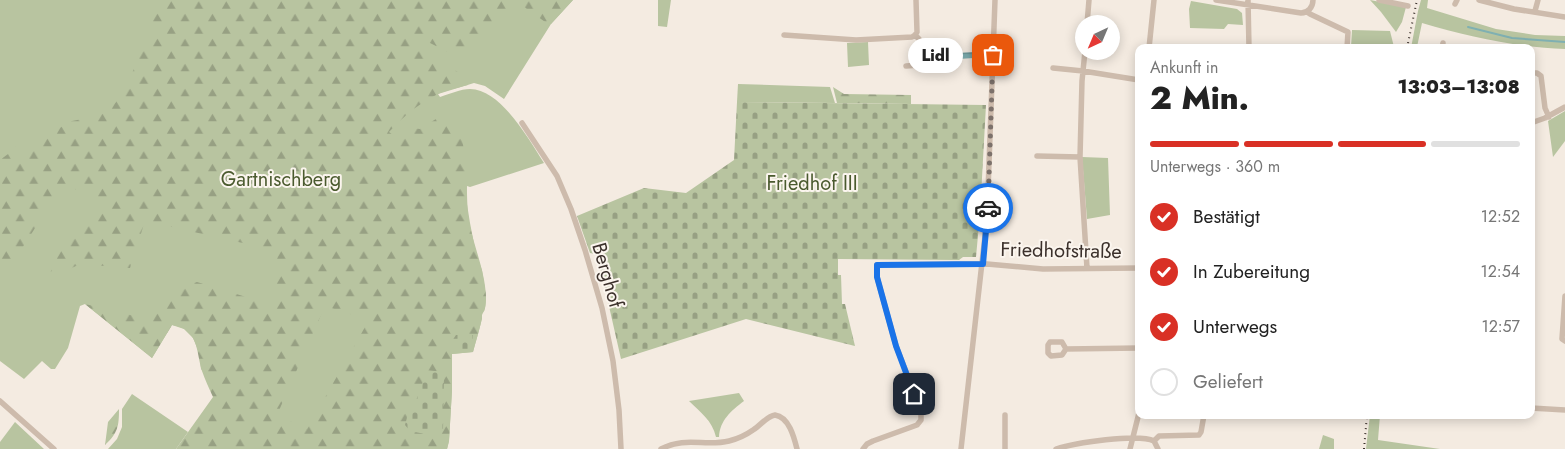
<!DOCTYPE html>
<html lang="de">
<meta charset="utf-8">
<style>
body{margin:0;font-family:Jost,sans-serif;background:#f6f6f6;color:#222;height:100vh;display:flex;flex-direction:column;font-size:19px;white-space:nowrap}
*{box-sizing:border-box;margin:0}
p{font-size:16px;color:#767676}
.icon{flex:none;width:28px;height:28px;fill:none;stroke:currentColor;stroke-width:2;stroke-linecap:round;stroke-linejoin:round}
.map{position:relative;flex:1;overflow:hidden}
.sheet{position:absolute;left:1135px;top:44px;width:400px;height:375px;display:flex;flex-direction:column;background:#fff;border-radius:10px;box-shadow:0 2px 12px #0003}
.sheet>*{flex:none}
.needle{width:32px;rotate:224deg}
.fabs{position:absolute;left:1075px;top:15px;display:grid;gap:10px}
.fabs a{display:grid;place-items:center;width:45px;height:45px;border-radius:50%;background:#fff;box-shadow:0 2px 12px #0003;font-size:25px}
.pin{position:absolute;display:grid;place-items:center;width:42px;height:42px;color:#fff;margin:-21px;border-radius:10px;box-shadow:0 2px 8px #0006}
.courier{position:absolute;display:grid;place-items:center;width:50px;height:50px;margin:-25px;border:4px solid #1a73e8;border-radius:50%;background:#fff;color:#222;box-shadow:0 1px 6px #0007}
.bubble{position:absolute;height:35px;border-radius:18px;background:#fff;box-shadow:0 2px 12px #0003;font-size:16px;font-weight:800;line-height:35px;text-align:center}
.overview em{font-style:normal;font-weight:800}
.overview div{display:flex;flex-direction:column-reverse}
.overview{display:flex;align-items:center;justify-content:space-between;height:85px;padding:0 15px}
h1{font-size:32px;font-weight:800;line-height:38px}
.bar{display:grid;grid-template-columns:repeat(4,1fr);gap:8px 5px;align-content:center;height:60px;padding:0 15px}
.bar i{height:6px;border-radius:4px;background:#e0e0e0}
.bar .current{background:#d93025}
.bar p{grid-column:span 4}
ol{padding:0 15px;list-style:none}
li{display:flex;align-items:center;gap:15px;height:55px}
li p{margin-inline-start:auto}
li .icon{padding:5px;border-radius:50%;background:#d93025;color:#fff;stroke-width:4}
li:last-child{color:#767676}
li i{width:28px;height:28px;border:2px solid #e0e0e0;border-radius:50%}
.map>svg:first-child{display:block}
.green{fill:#b8c4a0}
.forest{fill:url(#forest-firs);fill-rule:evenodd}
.cemetery{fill:url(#cemetery-stones)}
.water{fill:url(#water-rules)}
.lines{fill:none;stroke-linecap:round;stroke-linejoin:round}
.stream{stroke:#7fb0b2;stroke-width:2}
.minor{stroke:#cdbbac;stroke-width:5.5}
.rail{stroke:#3b302b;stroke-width:2;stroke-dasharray:1 4;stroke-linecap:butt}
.done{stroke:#7c716b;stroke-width:5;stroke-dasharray:0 9}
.route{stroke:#1a73e8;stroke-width:6}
.labels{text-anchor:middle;stroke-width:4;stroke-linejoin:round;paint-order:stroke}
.park-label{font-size:20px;fill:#4a5a2e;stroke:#fbf5ee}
.street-label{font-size:20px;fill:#3b302b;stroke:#fbf5ee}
</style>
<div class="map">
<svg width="1565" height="449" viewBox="0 0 1565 449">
<defs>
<pattern id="forest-firs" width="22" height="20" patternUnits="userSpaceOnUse" patternTransform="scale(1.25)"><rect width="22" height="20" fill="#b8c4a0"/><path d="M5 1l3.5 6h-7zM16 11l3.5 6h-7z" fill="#97a083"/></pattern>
<pattern id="cemetery-stones" width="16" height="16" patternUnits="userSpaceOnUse" patternTransform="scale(1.25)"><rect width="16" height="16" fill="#b8c4a0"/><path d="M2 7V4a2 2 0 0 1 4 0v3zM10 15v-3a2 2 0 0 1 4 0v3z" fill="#97a083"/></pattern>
<pattern id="water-rules" width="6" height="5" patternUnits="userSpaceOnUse" patternTransform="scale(1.25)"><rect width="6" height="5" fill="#7fb0b2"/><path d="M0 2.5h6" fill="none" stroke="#699091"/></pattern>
</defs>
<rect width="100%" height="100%" fill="#f4ebe1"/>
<path class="green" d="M0,0H573L551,24L504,99L485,86L474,83L438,94L440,97C449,94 461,89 470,89C501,89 529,140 544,163L470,187L467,186L466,198L470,223L476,254L482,270L486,296L485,308L482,313V319L473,352L452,354V390L449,441L447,449H265L201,369L199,352L193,338L184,329L172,325L152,358L85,304L80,306L68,348L55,369H51L42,361L24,379L0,361Z
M658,0H671L667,27L658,26Z
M1370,0L1406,7L1402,22L1396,32L1381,12Z
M1421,0H1428L1427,8L1496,29L1535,35L1565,36V49C1516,47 1469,37 1422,23L1417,47L1411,48L1418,11Z
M1191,1L1237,9L1242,13L1243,25L1228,24L1224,29L1190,28L1189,9Z
M1352,30L1390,31L1394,47H1351Z
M868,42L869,65L848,67L847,43Z
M738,84L830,87L835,103L737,102Z
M1565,111V141L1553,157L1548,121Z
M1082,157L1108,158L1110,215L1087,219Z
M739,393L744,401C731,411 720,420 719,437H716C712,420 701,413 689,401Z
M132,394L188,432L176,449H108L117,439L122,427V409Z
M1370,415H1380L1378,440L1440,449H1366Z
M15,422L44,449H0V442Z
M1323,435L1334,439V449H1319Z"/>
<path class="forest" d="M155,0H573L551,24H548L520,4L471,46L448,52L428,42L426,43L423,48L426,52L469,79L468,85C457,88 446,90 436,95C418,104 403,117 389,132L398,139L411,128L420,129L447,112C473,139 464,187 469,222C474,247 485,271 486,297C486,300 486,305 485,308C485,311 483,312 482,315C481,327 476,340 473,352L452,354V390L449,441L447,449H176L213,397C209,388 205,380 202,371C196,351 199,329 172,325L152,358L85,304L143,318L168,290L197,282L272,305L278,251L145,221L130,268L80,264L47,280L63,243L102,203L73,188L44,214L0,283V189L6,169L0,163V160L8,154L15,146L19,150L72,121L98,116L107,111L116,102L122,94L133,71L142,46L149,37L152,21L151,11ZM325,306L369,320L307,429L277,415Z
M833,87L844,94L911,95V104L837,103Z
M119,409C119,426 118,433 105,445L108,422Z"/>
<path class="cemetery" d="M737,102L986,105L980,214L976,257H963L959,260L838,259V275H841L842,304H845L855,346L746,319L621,359L598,258L595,254L590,253L577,216L644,188L686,193L734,160Z
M456,335H473L472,351L449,349L452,341Z
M425,370L444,372L443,430L436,427L430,435L410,431L405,425L409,410H412L422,386Z"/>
<path class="water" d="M974,52V58L940,60V54Z"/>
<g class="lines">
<path class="stream" d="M1468,27L1512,38L1565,42"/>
<path class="minor" d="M916,0L917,32L915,35L919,39L920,65
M1216,0L1301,13C1308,13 1313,7 1313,0
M1248,0L1249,48
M1379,0L1408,6
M1479,0L1514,9L1565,17
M1455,4L1457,0
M1535,11L1538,0
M1307,12L1310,14L1348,32L1347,48
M1087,24L1089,0
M784,35L856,40L912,37L915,35
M1149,48L1154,0
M1442,48L1443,43
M1085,51L1082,81L1080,157L1087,268
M906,66L948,63
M1053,68L1083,71L1139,80
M1531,73H1537L1541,76L1545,108L1549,117
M522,123L557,176L571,209L585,250L602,308L613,361L619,410L621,449
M1531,123L1545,118L1565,107
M1037,156L1080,157
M1565,296L1562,339L1565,341
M1050,342H1062L1066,349L1062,355L1051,356L1048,353V345Z
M1066,349L1139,348
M0,401L54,449
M1531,408L1565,410
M1154,441L1159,436L1199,435L1201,432L1204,415
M1154,441L1158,449
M661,449C686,436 705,447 729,441C737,439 746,435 753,430C761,425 767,416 775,415C789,417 794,437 797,449
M863,449L867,444L873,441L917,425L921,420V410L896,346L877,277V265L987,264L1043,269L1139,268
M961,449L987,218L995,0
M1005,449V415
M1056,449C1074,443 1138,433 1154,441
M1130,449L1139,413"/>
<path class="rail" d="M1407,48L1417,0
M1364,449L1367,415"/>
</g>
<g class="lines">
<path class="done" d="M988,208L993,55"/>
<path class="route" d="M914,394L896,346L877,277V265L983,264L988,208"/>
</g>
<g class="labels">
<g class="park-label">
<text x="281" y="186">Gartnischberg</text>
<text x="812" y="190">Friedhof III</text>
</g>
<g class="street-label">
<text transform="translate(1061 250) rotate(1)" y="7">Friedhofstraße</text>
<text transform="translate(608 275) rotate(74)" y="7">Berghof</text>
</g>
</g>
</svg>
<div class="fabs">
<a><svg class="needle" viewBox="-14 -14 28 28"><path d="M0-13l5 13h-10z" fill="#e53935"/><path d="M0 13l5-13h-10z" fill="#767676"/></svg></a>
</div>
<div class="pin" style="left:993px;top:55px;background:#ea580c"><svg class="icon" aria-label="bag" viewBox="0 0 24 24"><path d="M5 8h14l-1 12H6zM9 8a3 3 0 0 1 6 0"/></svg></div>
<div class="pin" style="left:914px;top:394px;background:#1f2937"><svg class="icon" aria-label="home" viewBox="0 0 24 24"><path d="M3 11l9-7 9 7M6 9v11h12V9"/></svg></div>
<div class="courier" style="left:988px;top:208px"><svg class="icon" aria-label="car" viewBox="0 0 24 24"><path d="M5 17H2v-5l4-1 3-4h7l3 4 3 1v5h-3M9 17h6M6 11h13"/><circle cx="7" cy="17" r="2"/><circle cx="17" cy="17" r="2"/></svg></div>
<div class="bubble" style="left:908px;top:38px;width:55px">Lidl</div>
<section class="sheet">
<div class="overview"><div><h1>2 Min.</h1><p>Ankunft in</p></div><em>13:03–13:08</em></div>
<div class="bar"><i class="current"></i><i class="current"></i><i class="current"></i><i></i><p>Unterwegs · 360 m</p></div>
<ol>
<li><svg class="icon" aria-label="check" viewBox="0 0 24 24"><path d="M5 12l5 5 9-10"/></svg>Bestätigt<p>12:52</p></li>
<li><svg class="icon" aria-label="check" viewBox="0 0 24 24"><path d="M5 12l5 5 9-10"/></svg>In Zubereitung<p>12:54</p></li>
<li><svg class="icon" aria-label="check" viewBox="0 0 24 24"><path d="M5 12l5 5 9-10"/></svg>Unterwegs<p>12:57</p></li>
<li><i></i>Geliefert</li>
</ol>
</section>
</div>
